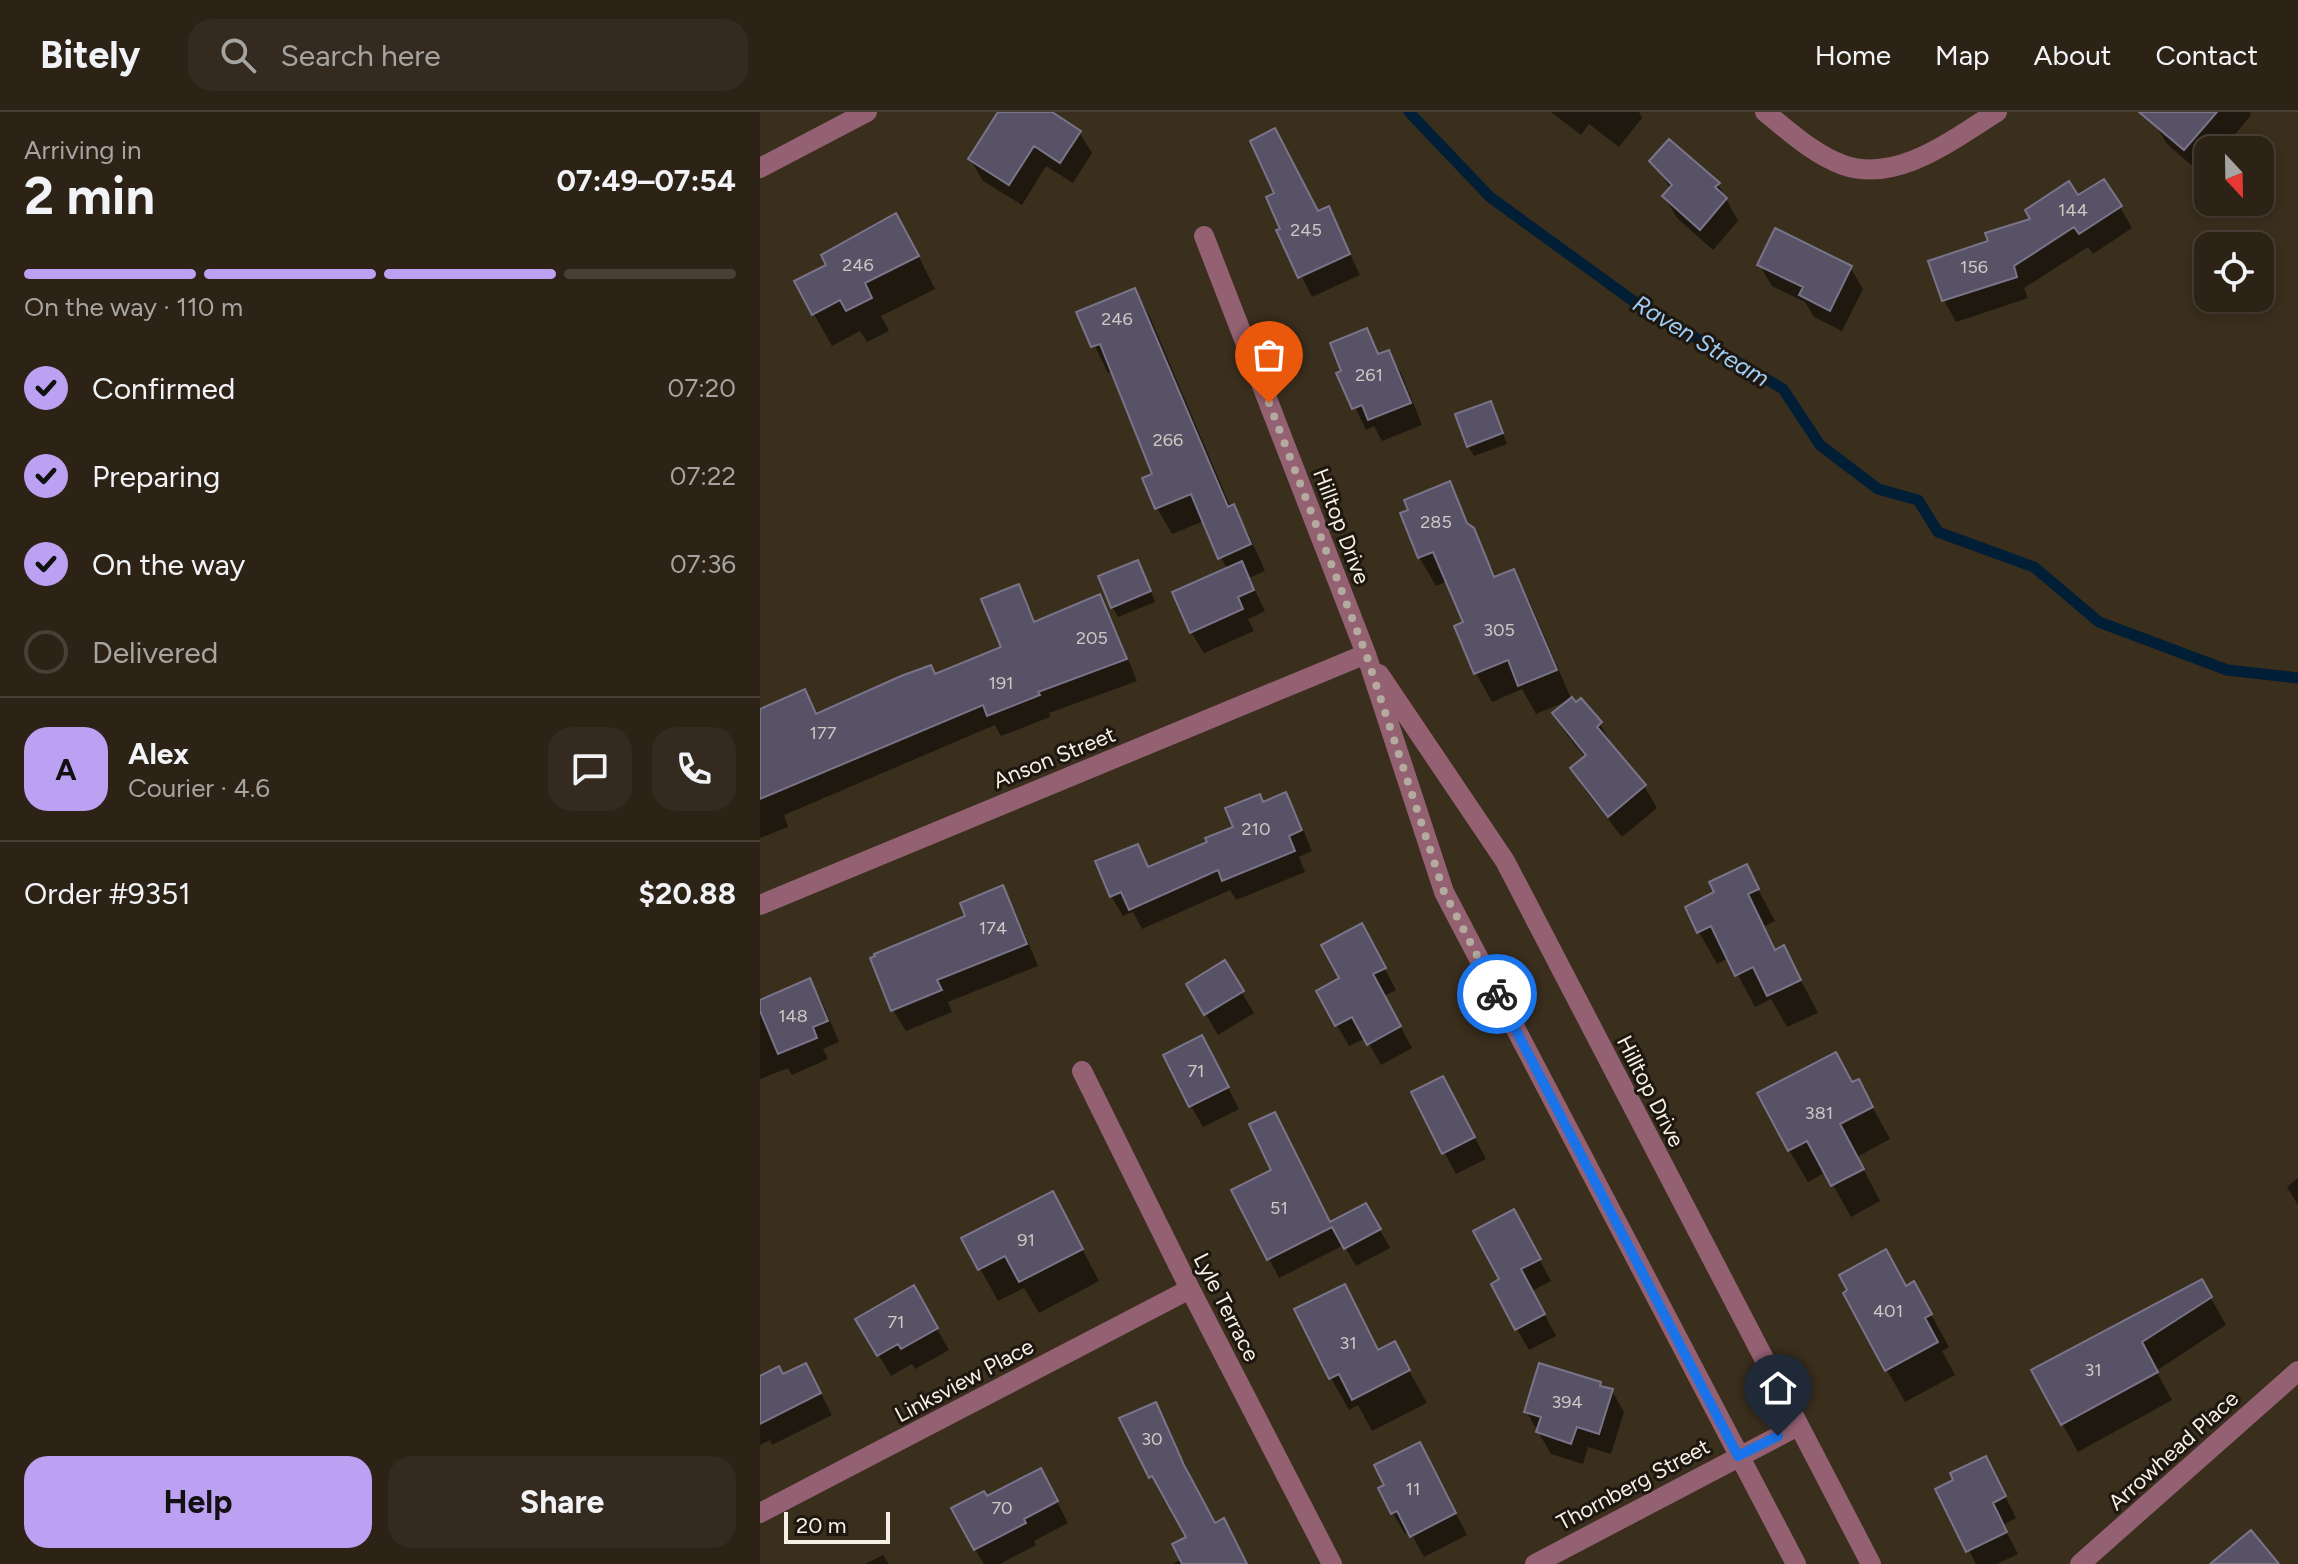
<!DOCTYPE html>
<meta charset="utf-8">
<style>
body{margin:0;font-family:Figtree,sans-serif;background:#342a1f;color:#f1f3f6;height:100vh;display:flex;flex-direction:column;font-size:30px;white-space:nowrap}
*{box-sizing:border-box;margin:0}
p{font-size:26px;color:#a6a4a1}
.icon{flex:none;width:44px;height:44px;fill:none;stroke:currentColor;stroke-width:2;stroke-linecap:round;stroke-linejoin:round}
.map{position:relative;flex:1;overflow:hidden}
.details{display:flex;flex-direction:column;background:#2c2216;width:760px}
.details>*{flex:none}
.needle{width:52px;rotate:158deg}
.buttons{position:absolute;left:1434px;top:24px;display:grid;gap:16px}
.buttons a{display:grid;place-items:center;width:80px;height:80px;border-radius:16px;background:#2c2216;box-shadow:0 4px 12px #0003,0 0 0 2px #483f35;font-size:40px}
.scale{position:absolute;left:24px;bottom:20px;width:106px;box-sizing:border-box;padding-left:8px;border:4px solid #f6efe4;border-top:0;font-size:22px;line-height:28px;white-space:nowrap;color:#f6efe4;-webkit-text-stroke:6px #1d1710;paint-order:stroke}
.pin{position:absolute;display:grid;place-items:center;width:68px;height:68px;color:#fff;margin:-82px -34px;border-radius:50% 50% 50% 0;rotate:-45deg;box-shadow:0 0 8px #0007}
.pin .icon{rotate:45deg}
.courier{position:absolute;display:grid;place-items:center;width:80px;height:80px;margin:-40px;border:6px solid #1a73e8;border-radius:50%;background:#fff;color:#222;box-shadow:0 2px 10px #0007}
.summary em{font-style:normal;font-weight:700}
.summary div{display:flex;flex-direction:column-reverse}
.summary{display:flex;align-items:center;justify-content:space-between;height:136px;padding:0 24px}
h1{font-size:52px;font-weight:700;line-height:60px}
.bar{display:grid;grid-template-columns:repeat(4,1fr);gap:12px 8px;align-content:center;height:96px;padding:0 24px}
.bar i{height:10px;border-radius:6px;background:#483f35}
.bar .on{background:#bca0f2}
.bar p{grid-column:span 4}
.line{display:flex;align-items:center;gap:20px;padding:0 24px;border-top:2px solid #483f35}
.line div{flex:1}
.round{display:grid;place-items:center;flex:none;width:84px;height:84px;border-radius:24px;background:#342a1f}
ol{padding:0 24px;list-style:none}
li{display:flex;align-items:center;gap:24px;height:88px}
li p{margin-inline-start:auto}
li .icon{padding:8px;border-radius:50%;background:#bca0f2;color:#111;stroke-width:4}
li:last-child{color:#a6a4a1}
li i{width:44px;height:44px;border:4px solid #483f35;border-radius:50%}
.cta{display:flex;gap:16px;margin-top:auto;padding:16px 24px}
.cta a{flex:1;height:92px;border-radius:24px;background:#bca0f2;color:#111;font-size:32px;font-weight:700;line-height:92px;text-align:center}
.cta a+a{background:#342a1f;color:#f1f3f6}
header{display:flex;align-items:center;gap:48px;box-sizing:border-box;height:112px;padding:0 40px;background:#2c2216;border-bottom:2px solid #483f35}
header strong{font-size:38px}
nav{display:flex;gap:44px;margin-inline-start:auto;font-size:28px}
.search{width:560px;height:72px;background:#342a1f;display:flex;align-items:center;gap:20px;box-sizing:border-box;padding:0 28px;border-radius:24px;color:#a6a4a1;font-size:30px}
main{display:flex;flex:1;min-height:0}
.map>svg:first-child{display:block}
.shadow{fill:#0007}
.lines{fill:none;stroke-linecap:round;stroke-linejoin:round}
.stream{stroke:#001e36;stroke-width:11}
.building{fill:#585266;stroke:#797489;stroke-width:2}
.street{stroke:#946173;stroke-width:20}
.done{stroke:#b4ab9e;stroke-width:8;stroke-dasharray:0 14.4}
.route{stroke:#1a73e8;stroke-width:10}
.labels{text-anchor:middle;stroke-width:6;stroke-linejoin:round;paint-order:stroke}
.number-label{font-size:18px;fill:#cec8c4}
.street-label{font-size:22px;fill:#f6efe4;stroke:#1d1710}
.water-label{font-size:24px;font-style:italic;fill:#a0cef7;stroke:#1d1710}
</style>
<header>
<strong>Bitely</strong>
<div class="search"><svg class="icon" aria-label="search" viewBox="0 0 24 24"><circle cx="10" cy="10" r="6"/><path d="M15 15l6 6"/></svg>Search here</div>
<nav><a>Home</a><a>Map</a><a>About</a><a>Contact</a></nav>
</header>
<main>
<section class="details">
<div class="summary"><div><h1>2 min</h1><p>Arriving in</p></div><em>07:49–07:54</em></div>
<div class="bar"><i class="on"></i><i class="on"></i><i class="on"></i><i></i><p>On the way · 110 m</p></div>
<ol>
<li><svg class="icon" aria-label="check" viewBox="0 0 24 24"><path d="M5 12l5 5 9-10"/></svg>Confirmed<p>07:20</p></li>
<li><svg class="icon" aria-label="check" viewBox="0 0 24 24"><path d="M5 12l5 5 9-10"/></svg>Preparing<p>07:22</p></li>
<li><svg class="icon" aria-label="check" viewBox="0 0 24 24"><path d="M5 12l5 5 9-10"/></svg>On the way<p>07:36</p></li>
<li><i></i>Delivered</li>
</ol>
<div class="line" style="height:144px"><b class="round" style="background:#bca0f2;color:#111">A</b><div><b>Alex</b><p>Courier · 4.6</p></div><a class="round"><svg class="icon" aria-label="chat" viewBox="0 0 24 24"><path d="M4 5h16v11H9l-5 4z"/></svg></a><a class="round"><svg class="icon" aria-label="phone" viewBox="0 0 24 24"><path d="M5 4h4l2 5-3 2q2 4 5 5l2-3 5 2v4C11 20 4 13 5 4z"/></svg></a></div>
<div class="line" style="height:104px"><div>Order #9351</div><b>$20.88</b></div>
<div class="cta"><a>Help</a><a>Share</a></div>
</section>
<div class="map">
<svg width="1538" height="1452" viewBox="0 0 1538 1452">
<rect width="100%" height="100%" fill="#3a2e1d"/>
<path class="shadow" d="M241,0H288L319,20L332,41L313,71L286,54L262,93L223,69L210,47Z
M791,0H879L882,6L859,35L829,12L821,23Z
M1404,0H1490L1491,3L1462,38H1448V46L1437,58L1407,32L1394,11Z
M892,49L958,72L978,109L953,138L917,106L904,84L911,77Z
M1317,86L1360,95L1372,116L1333,142L1328,135L1264,176L1268,186L1196,210L1184,188L1230,130Z
M568,97L600,163L552,185L519,119Z
M154,135L175,177L121,204L129,219L107,230L100,219L72,234L54,202Z
M999,152L1090,155L1103,177L1082,219L1054,205L1045,190L1012,174Z
M375,178L390,205L471,396L473,395L488,421L505,459L489,466L505,499L488,507L494,519L444,541L431,520L467,457L444,409L412,422L397,396L395,363L353,259L348,261L319,201Z
M606,218L620,244L628,240L641,261L662,313L622,329L614,314L606,318L579,262L584,260Z
M730,291L747,332L714,344L708,334Z
M689,372L737,466L753,459L769,488L812,589L840,612L852,633L851,634L884,674L897,696L862,725L825,678L813,657L826,646L807,623L794,602L810,588L776,602L762,577L732,590L716,561L706,512L688,469L676,474L659,445L642,403Z
M383,460L395,490L358,505L352,495Z
M258,475L276,511L339,485L351,506L377,569L289,601L290,605L241,624L235,613L24,703L28,715L0,726V599L44,580L57,604L176,565L243,536Z
M525,683L537,703L552,739L539,745L545,760L476,788L470,778L382,817L373,800L363,804L351,784L377,734L390,757L450,731L476,716L503,692Z
M986,755L1015,809L1005,814L1017,839L1024,836L1058,901L1027,915L1011,887L995,895L969,846L957,852L939,820L957,781Z
M242,776L254,797L278,854L188,890L192,900L146,919L133,898L208,805Z
M613,835L636,878L624,884L652,936L621,953L606,926L589,934L577,913Z
M464,851L494,901L458,923L428,872Z
M49,869L62,890L79,930L63,937L68,947L32,963L28,956L0,967V890Z
M453,947L479,997L443,1015L431,994Z
M1098,969L1130,1027L1097,1045L1120,1089L1091,1105L1066,1060L1048,1070L1029,1038L1092,972Z
M653,981L695,988L726,1047L696,1062Z
M1538,1066V1093L1527,1075Z
M474,1079L570,1112L606,1093L630,1136L596,1154L584,1133L519,1166Z
M310,1114L339,1169L279,1201L264,1176L238,1189L204,1127Z
M765,1121L791,1169L772,1179L796,1224L769,1238L757,1217L742,1168Z
M1441,1169L1466,1213L1396,1259L1412,1288L1318,1340L1273,1259Z
M1154,1172L1189,1235L1182,1239L1195,1263L1145,1290L1127,1258L1146,1176Z
M584,1174L619,1240L634,1232L667,1291L612,1319L598,1293L589,1298L571,1266Z
M153,1176L189,1238L155,1257L152,1252L131,1264L98,1208Z
M23,1265L57,1274L72,1303L12,1333L10,1328L0,1333V1266Z
M840,1272L843,1276L852,1279L864,1300L851,1342L828,1335L823,1352L791,1342L766,1299Z
M396,1293L455,1413L487,1452H413L422,1447L429,1426L409,1390L406,1392L391,1365Z
M671,1354L707,1423L664,1445L650,1419L645,1422L633,1401Z
M1237,1368L1256,1406L1243,1413L1258,1442L1237,1452H1216L1178,1378Z
M292,1380L308,1411L274,1429L276,1433L240,1452H224L215,1437L226,1387Z
M123,1443L129,1452H105Z"/>
<g class="lines">
<path class="stream" d="M649,0L730,85L876,191L1023,277L1060,333L1118,377L1158,388L1178,420L1274,455L1339,510L1467,558L1538,566"/>
</g>
<path class="building" d="M238,0H292L321,19L300,51L274,34L249,73L208,47Z
M1379,0H1457L1424,38Z
M515,16L558,99L569,94L590,142L538,166L516,118L520,117L506,85L514,81L490,29Z
M909,27L960,71L955,75L967,86L940,118L902,84L912,73L889,49Z
M1344,67L1362,94L1319,122L1314,115L1254,154L1257,165L1182,189L1168,149L1228,129L1225,121L1270,107L1265,98L1309,69L1318,83Z
M136,101L159,144L105,171L112,186L86,199L80,188L52,203L34,169L66,153L61,143Z
M1015,116L1092,154L1070,199L1039,183L1043,175L997,153Z
M375,176L468,395L474,392L491,432L458,447L431,382L395,397L382,366L392,362L340,232L331,235L316,200Z
M607,216L618,242L629,238L651,291L608,308L602,293L592,297L576,261L581,259L570,231Z
M731,289L743,321L707,335L695,302Z
M690,369L707,411L714,416L734,465L754,457L797,558L758,574L748,548L714,562L694,514L703,510L673,440L658,446L640,401L648,398L644,388Z
M378,448L391,479L351,496L338,464Z
M482,449L494,478L478,485L483,497L430,521L412,480Z
M259,472L274,510L340,482L367,547L278,580L280,583L227,604L223,593L0,687V597L45,577L56,602L141,564L171,553L175,562L241,535L221,487Z
M812,585L816,590L821,586L842,610L837,615L886,673L848,705L810,656L826,643L792,601Z
M526,680L542,718L529,724L535,739L462,769L458,758L369,798L361,780L350,785L335,749L378,732L388,755L447,730L445,726L473,715L465,696L500,682L503,690Z
M987,752L999,777L988,782L1015,838L1024,833L1041,868L1007,884L993,855L975,864L951,814L937,821L925,795L954,780L949,770Z
M243,773L267,832L177,868L182,878L131,899L110,846L115,844L114,842L205,804L200,791Z
M602,811L626,856L613,862L641,914L607,933L592,905L575,914L556,879L579,866L561,833Z
M465,848L484,879L444,903L426,872Z
M50,866L68,909L53,915L57,926L18,942L0,899V888Z
M442,923L469,975L429,995L403,943Z
M1076,940L1092,970L1099,967L1113,995L1080,1012L1104,1057L1071,1074L1047,1029L1028,1039L997,981Z
M683,964L715,1025L682,1042L651,980Z
M515,1000L570,1110L606,1091L621,1117L584,1137L572,1115L507,1148L471,1078L511,1058L489,1012Z
M293,1079L323,1137L259,1170L245,1144L218,1158L201,1126Z
M754,1097L781,1147L761,1157L785,1202L755,1218L731,1172L739,1167L713,1119Z
M1126,1137L1146,1174L1154,1169L1172,1202L1165,1206L1178,1230L1125,1259L1083,1181L1087,1178L1079,1163Z
M1442,1167L1452,1185L1382,1230L1398,1260L1301,1313L1271,1258Z
M585,1172L618,1238L635,1229L650,1258L592,1288L579,1262L569,1267L534,1197Z
M154,1173L178,1216L141,1237L138,1232L117,1244L95,1207Z
M46,1251L61,1281L0,1312V1264L19,1254L23,1262Z
M779,1251L841,1270L840,1274L853,1277L839,1322L817,1315L811,1332L776,1320L781,1305L764,1300Z
M396,1290L424,1353L455,1411L464,1406L487,1452H422L412,1432L426,1425L392,1364L389,1366L359,1306Z
M660,1330L696,1401L650,1425L637,1399L631,1402L618,1376L624,1373L614,1353Z
M1226,1344L1246,1384L1233,1391L1247,1420L1206,1440L1175,1377L1193,1368L1190,1361Z
M281,1356L298,1389L264,1407L266,1411L214,1438L191,1396L224,1379L227,1384Z
M1491,1418L1519,1452H1450Z"/>
<g class="lines">
<path class="street" d="M1005,0C1029,19 1053,42 1083,53C1138,72 1193,27 1237,0
M0,56L107,0
M444,124L606,542L684,780L1036,1452
M619,562L745,749L1111,1452
M0,793L606,542
M322,959L430,1177L572,1452
M0,1401L430,1177
M775,1452L1038,1314
M1320,1452L1538,1259"/>
</g>
<g class="lines">
<path class="done" d="M509,291L606,542L684,780L737,882"/>
<path class="route" d="M737,882L978,1344L1018,1324"/>
</g>
<g class="labels">
<g class="number-label">
<text x="1313" y="104">144</text>
<text x="546" y="124">245</text>
<text x="98" y="159">246</text>
<text x="1214" y="161">156</text>
<text x="357" y="213">246</text>
<text x="609" y="269">261</text>
<text x="408" y="334">266</text>
<text x="676" y="416">285</text>
<text x="739" y="524">305</text>
<text x="332" y="532">205</text>
<text x="241" y="577">191</text>
<text x="63" y="627">177</text>
<text x="496" y="723">210</text>
<text x="233" y="822">174</text>
<text x="33" y="910">148</text>
<text x="436" y="965">71</text>
<text x="1059" y="1007">381</text>
<text x="519" y="1102">51</text>
<text x="266" y="1134">91</text>
<text x="1128" y="1205">401</text>
<text x="136" y="1216">71</text>
<text x="588" y="1237">31</text>
<text x="1333" y="1264">31</text>
<text x="807" y="1296">394</text>
<text x="392" y="1333">30</text>
<text x="653" y="1383">11</text>
<text x="242" y="1402">70</text>
</g>
<g class="street-label">
<text transform="translate(582 414) rotate(69)" y="8">Hilltop Drive</text>
<text transform="translate(294 645) rotate(-22)" y="8">Anson Street</text>
<text transform="translate(891 979) rotate(63)" y="8">Hilltop Drive</text>
<text transform="translate(467 1195) rotate(63)" y="8">Lyle Terrace</text>
<text transform="translate(204 1268) rotate(-28)" y="8">Linksview Place</text>
<text transform="translate(1413 1338) rotate(-42)" y="8">Arrowhead Place</text>
<text transform="translate(873 1372) rotate(-28)" y="8">Thornberg Street</text>
</g>
<g class="water-label">
<text transform="translate(941 229) rotate(31)" y="8">Raven Stream</text>
</g>
</g>
</svg>
<div class="buttons">
<a><svg class="needle" viewBox="-14 -14 28 28"><path d="M0-13l5 13h-10z" fill="#e53935"/><path d="M0 13l5-13h-10z" fill="#a6a4a1"/></svg></a>
<a><svg class="icon" aria-label="locate" viewBox="0 0 24 24"><circle cx="12" cy="12" r="6"/><path d="M12 2v4M12 18v4M2 12h4M18 12h4"/></svg></a>
</div>
<div class="scale">20 m</div>
<div class="pin" style="left:509px;top:291px;background:#ea580c"><svg class="icon" aria-label="bag" viewBox="0 0 24 24"><path d="M5 8h14l-1 12H6zM9 8a3 3 0 0 1 6 0"/></svg></div>
<div class="pin" style="left:1018px;top:1324px;background:#1f2937"><svg class="icon" aria-label="home" viewBox="0 0 24 24"><path d="M3 11l9-7 9 7M6 9v11h12V9"/></svg></div>
<div class="courier" style="left:737px;top:882px"><svg class="icon" aria-label="bike" viewBox="0 0 24 24"><circle cx="6" cy="16" r="4"/><circle cx="18" cy="16" r="4"/><path d="M6 16l4-8h5l3 8M10 8l3 8H6M13 5h3"/></svg></div>
</div>
</main>
